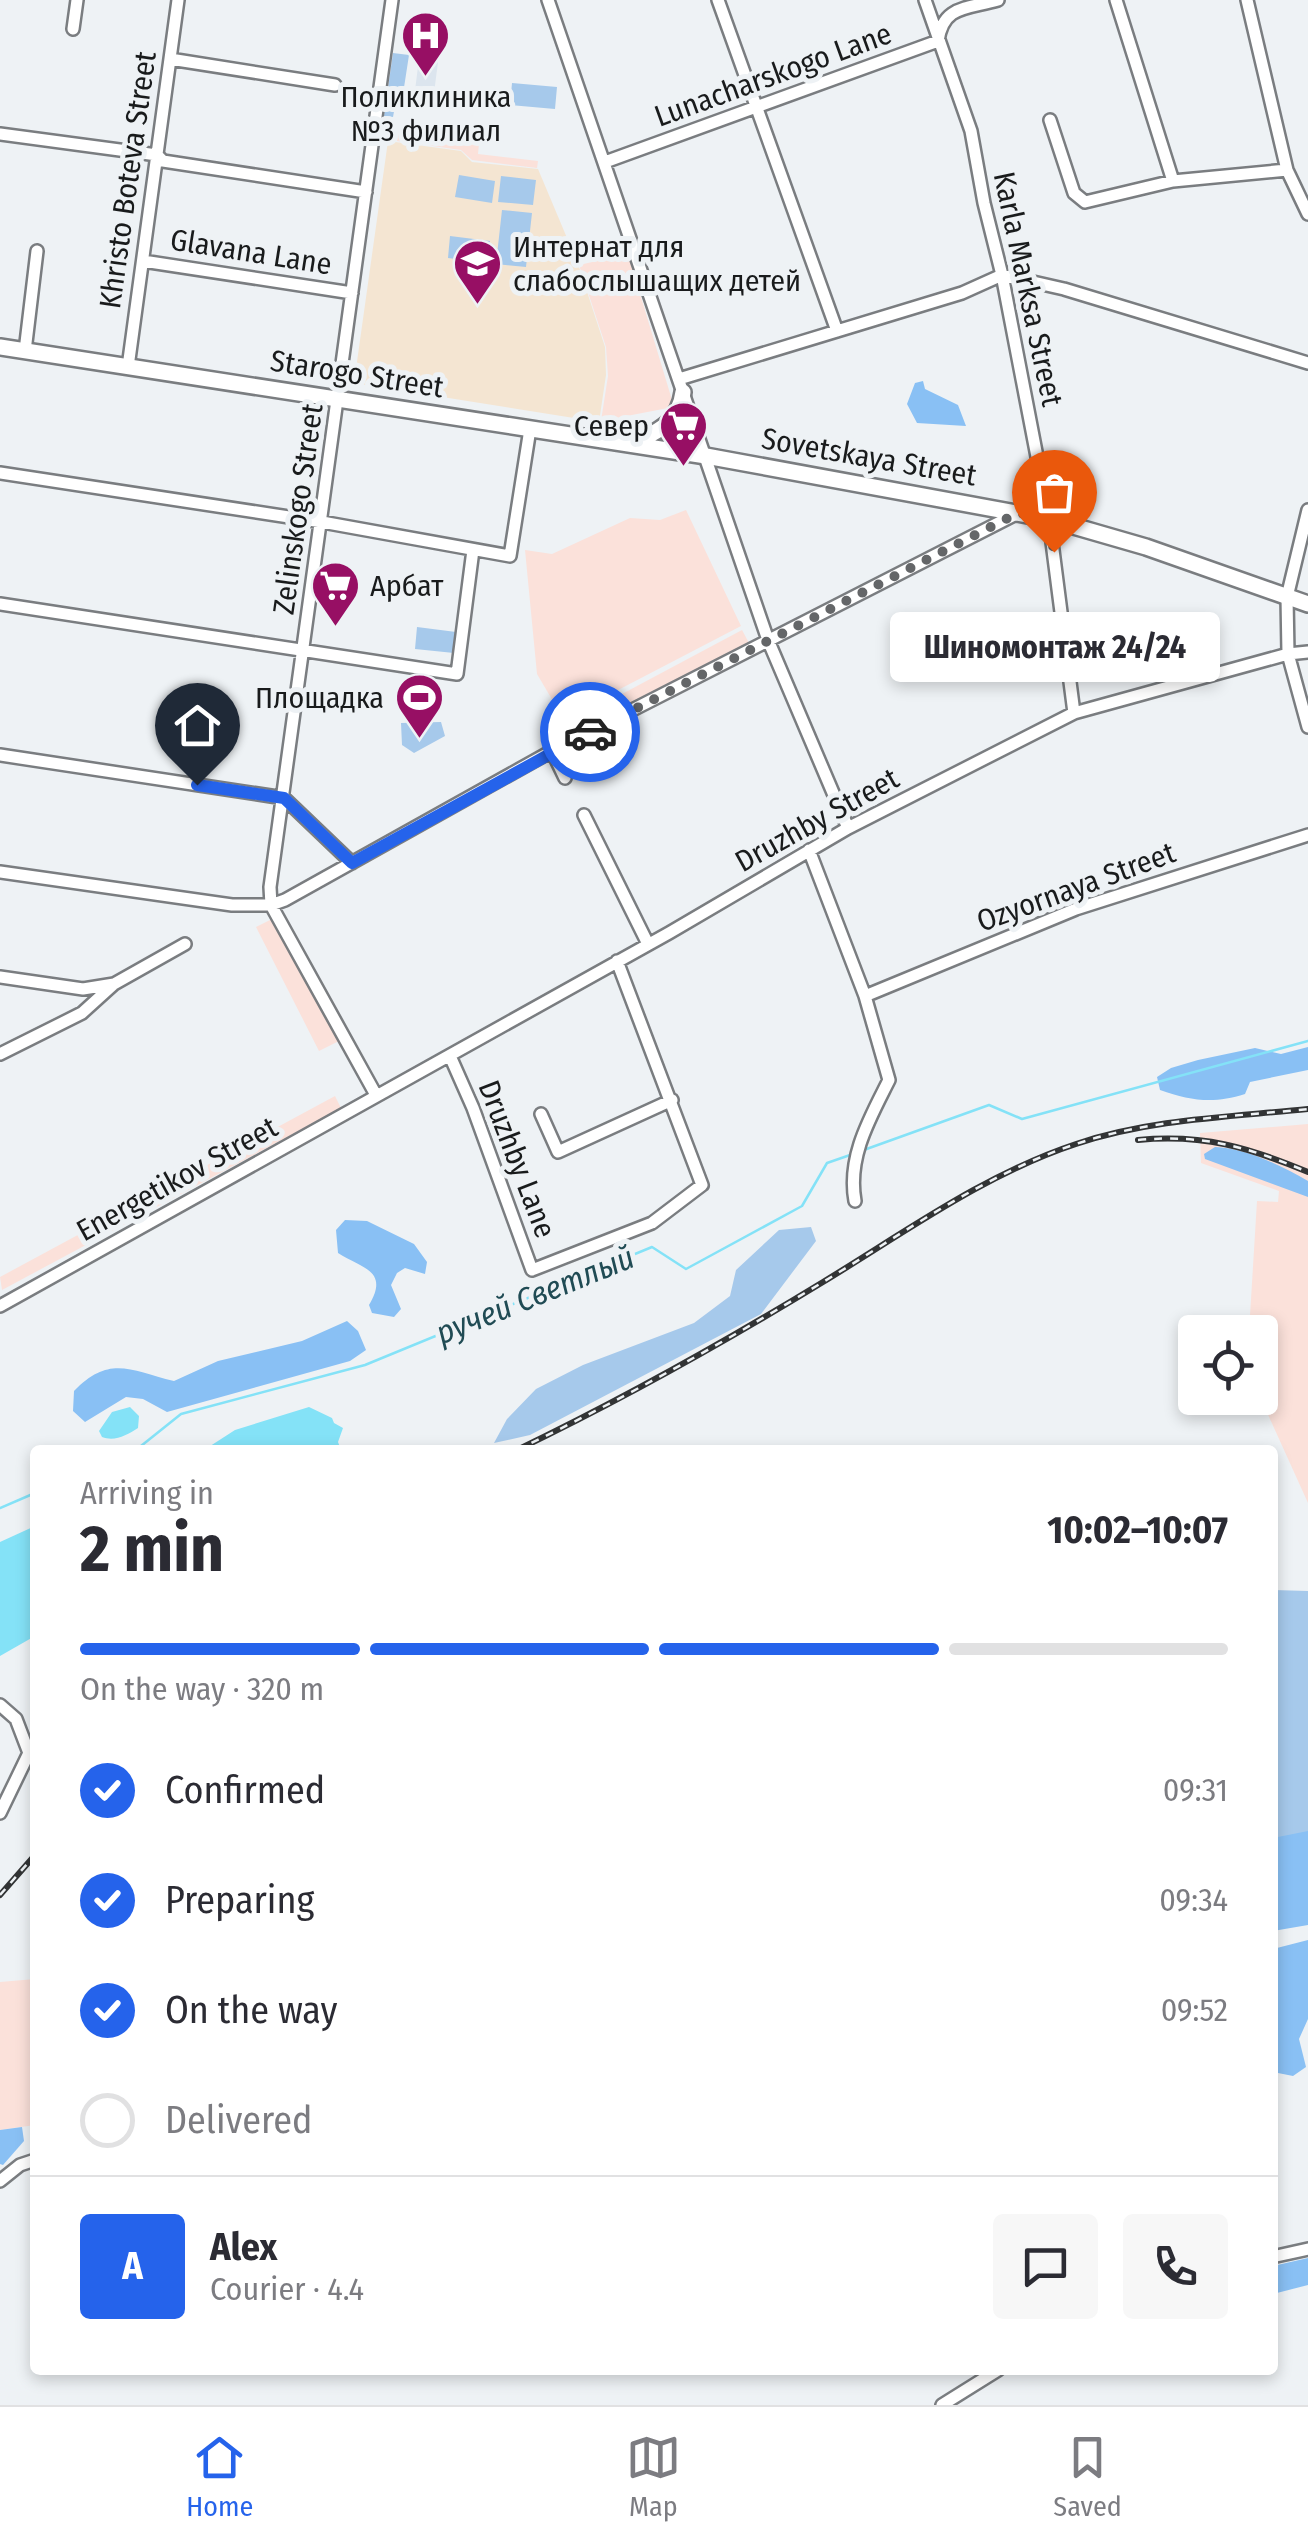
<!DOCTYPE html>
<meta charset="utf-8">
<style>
body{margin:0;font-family:"Fira Sans Condensed",sans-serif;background:#f7f7f7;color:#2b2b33;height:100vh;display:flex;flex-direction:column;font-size:38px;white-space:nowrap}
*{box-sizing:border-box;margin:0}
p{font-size:32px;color:#7c7c81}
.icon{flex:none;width:55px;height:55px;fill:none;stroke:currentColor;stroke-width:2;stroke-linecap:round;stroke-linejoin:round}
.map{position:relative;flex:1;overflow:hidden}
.sheet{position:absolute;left:30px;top:1445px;width:1248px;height:930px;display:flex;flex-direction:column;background:#fff;border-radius:10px;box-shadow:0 5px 15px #0003}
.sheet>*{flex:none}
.fabs{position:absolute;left:1178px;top:1315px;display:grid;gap:20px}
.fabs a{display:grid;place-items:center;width:100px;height:100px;border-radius:10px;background:#fff;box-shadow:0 5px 15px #0003;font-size:50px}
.pin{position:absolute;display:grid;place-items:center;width:85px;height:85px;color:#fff;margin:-102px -42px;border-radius:50% 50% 50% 0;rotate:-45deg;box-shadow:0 0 10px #0007}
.pin .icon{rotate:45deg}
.courier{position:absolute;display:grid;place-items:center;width:100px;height:100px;margin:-50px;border:8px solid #2563eb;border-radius:50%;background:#fff;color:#222;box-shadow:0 2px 12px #0007}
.bubble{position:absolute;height:70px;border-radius:10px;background:#fff;box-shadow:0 5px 15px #0003;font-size:32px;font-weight:700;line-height:70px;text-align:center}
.overview em{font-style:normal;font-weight:700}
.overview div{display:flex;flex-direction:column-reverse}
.overview{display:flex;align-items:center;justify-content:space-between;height:170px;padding:0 50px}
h1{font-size:65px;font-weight:700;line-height:75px}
.bar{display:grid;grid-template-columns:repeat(4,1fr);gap:15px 10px;align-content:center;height:120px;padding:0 50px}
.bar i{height:12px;border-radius:8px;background:#e1e1e2}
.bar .selected{background:#2563eb}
.bar p{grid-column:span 4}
.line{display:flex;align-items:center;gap:25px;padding:0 50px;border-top:2px solid #e1e1e2}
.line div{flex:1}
.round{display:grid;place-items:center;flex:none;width:105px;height:105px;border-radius:10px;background:#f7f7f7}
ol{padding:0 50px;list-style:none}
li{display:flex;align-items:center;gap:30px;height:110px}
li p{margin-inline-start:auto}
li .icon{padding:10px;border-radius:50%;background:#2563eb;color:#fff;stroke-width:4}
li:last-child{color:#7c7c81}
li i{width:55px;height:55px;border:5px solid #e1e1e2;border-radius:50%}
.dock{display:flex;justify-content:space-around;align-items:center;height:140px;border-top:2px solid #e1e1e2;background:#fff;font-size:28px;color:#7c7c81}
.dock a{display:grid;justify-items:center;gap:5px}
.dock .selected{color:#2563eb}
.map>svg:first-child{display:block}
.built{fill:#dce5ee}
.industrial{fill:#fbe1da}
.education{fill:#f4e5d2}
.green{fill:#a6c9eb}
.forest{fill:#89c0f4}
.water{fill:#84e2f7}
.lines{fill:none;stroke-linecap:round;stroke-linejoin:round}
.stream{stroke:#84e2f7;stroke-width:2.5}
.street-casing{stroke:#7a7d80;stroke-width:16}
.secondary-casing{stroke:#7a7d80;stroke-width:20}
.street{stroke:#fff;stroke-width:11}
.secondary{stroke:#fff;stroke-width:15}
.rail-casing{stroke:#323435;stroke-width:6}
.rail{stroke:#eef2f5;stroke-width:2.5;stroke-dasharray:8;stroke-linecap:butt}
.done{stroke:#646668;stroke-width:10;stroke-dasharray:0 18}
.route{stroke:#2563eb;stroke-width:12}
.labels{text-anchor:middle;stroke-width:10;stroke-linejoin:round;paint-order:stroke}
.street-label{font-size:30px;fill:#191b1c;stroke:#eef2f5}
.poi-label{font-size:30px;fill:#191b1c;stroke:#eef2f5;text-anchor:start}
.water-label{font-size:32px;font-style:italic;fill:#204b54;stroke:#eef2f5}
</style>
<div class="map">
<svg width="1308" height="2405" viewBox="0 0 1308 2405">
<rect width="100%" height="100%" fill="#eef2f5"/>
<path class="built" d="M419,59L438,62L433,101L414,98Z"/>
<path class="industrial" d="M399,130L479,144L478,154L538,161L537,168L472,160L461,150L397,141Z
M628,254L672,400L668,408L601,421L608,376L606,347L579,265Z
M686,510L741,626L570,715L560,713L537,674L525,550L552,554L630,518L660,520Z
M742,630L749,643L584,730L577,718Z
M276,917L339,1041L319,1051L256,927Z
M335,1096L341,1108L2,1290L0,1277Z
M1308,1124V1503L1260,1397V1332H1249L1257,1201L1278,1202L1279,1191L1201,1163L1200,1133Z
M35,1979V2125L0,2130V1982Z"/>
<path class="education" d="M388,141L461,151L472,162L538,169L578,264L605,347L606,375L599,422L354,383Z"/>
<path class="green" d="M393,53L409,55L401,107L395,106L393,117L384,116Z
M512,83L557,87L555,109L510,105Z
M459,175L495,181L492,203L455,197Z
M501,176L536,180L533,205L498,202Z
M502,210L532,213L526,267L496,264Z
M450,236L490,241L487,263L448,258Z
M417,627L456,632L454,653L415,649Z
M441,722L445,736L414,753L402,745L401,723Z
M811,1227L816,1241L761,1314L530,1435L494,1443L507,1419L536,1389L583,1365L694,1323L730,1296L736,1270L779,1230Z
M1273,1590L1308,1591V1903L1273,1912Z"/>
<path class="forest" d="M923,381L925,389L958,405L966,426L917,423L907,404L915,383Z
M1308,1047V1070L1250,1082L1245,1094C1214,1104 1191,1101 1160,1090L1157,1077L1171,1068L1198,1060L1255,1048L1281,1054Z
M1215,1147C1246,1148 1282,1166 1308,1181V1197L1205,1159L1204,1154Z
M345,1220L367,1221L414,1244L427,1262L425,1274L405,1268L397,1273L391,1285L401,1309L394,1317L372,1313L369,1305C390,1270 361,1268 338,1253L336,1230Z
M347,1321L358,1331L366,1350L350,1361L167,1412L143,1399L126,1397L85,1422L73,1411L74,1391C110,1354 131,1371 174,1381L218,1361L302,1341Z
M1308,1831V1925L1273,1931V1838Z
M1308,1940V2019L1299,2039L1306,2067L1293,2076L1273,2072V1949Z
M22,2127L24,2141L3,2165L0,2164V2130Z
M1308,2258V2285L1273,2294V2266Z"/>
<path class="water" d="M130,1407L139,1416L138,1428C127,1435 115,1442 102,1437L99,1431L112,1412Z
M309,1407L332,1418L334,1423L343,1428L338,1442L341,1450H204L235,1430Z
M35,1526V1636L0,1656V1542Z"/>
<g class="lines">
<path class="stream" d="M861,1151L989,1105L1022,1119L1308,1041
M136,1450L181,1414L365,1365L652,1247L686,1269L802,1206L827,1163L853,1154
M0,1508L35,1493"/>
<defs>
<path id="street" d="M548,0L768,640L848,828
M718,0L837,331
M925,0L971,131L984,203L1002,275L1049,519L1074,713
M1116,0L1173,181
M1247,0L1287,170L1308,214
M73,29L77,0
M170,59L335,85
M1050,120L1074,193L1085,202L1173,181L1287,170
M0,134L157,155L163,161L366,192
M605,162L938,41C943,5 967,9 998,0
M143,261L352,293
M25,351L37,251
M128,367L178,0
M679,379L962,293L1002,275L1064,289L1308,363
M0,473L322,522L510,556L530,429
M1308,510L1287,597L1288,654L1308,727
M0,604L457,674L473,550
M552,751L565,778
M0,755L284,798L352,863
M584,815L648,944
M809,850L865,996L889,1080C870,1118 847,1157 855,1201
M0,872L232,905H271L285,900L552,751L1018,513
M0,977L83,989L114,984
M865,996L1076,909L1308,835
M0,1054L82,1013L114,984L185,944
M450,1056L473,1108L532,1270L652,1223L702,1185L617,961
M376,1095L271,905L270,887L392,0
M541,1114L558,1152L672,1100
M0,1306L669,933L848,828L1074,713L1288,654L1308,652
M0,1705L16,1719L29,1753L0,1813
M0,2181L20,2165L35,2160
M1272,2257L1308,2249
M942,2405L998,2370"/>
<path id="secondary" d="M0,347L706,456L1049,519L1146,547L1308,604
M632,444C657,432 679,423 683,392"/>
</defs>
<use href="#street" class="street-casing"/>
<use href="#secondary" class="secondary-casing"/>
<use href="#street" class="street"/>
<use href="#secondary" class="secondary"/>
<defs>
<path id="rail" d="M1138,1140C1204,1134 1248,1147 1308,1172
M517,1450C623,1399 723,1343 823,1282C904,1233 985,1174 1076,1144C1150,1119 1230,1117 1308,1109
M0,1895L35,1855"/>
</defs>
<use href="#rail" class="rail-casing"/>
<use href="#rail" class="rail"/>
</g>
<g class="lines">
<path class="done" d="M590,732L1018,513L1049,519L1054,552"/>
<path class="route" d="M197,785L284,798L352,863L590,732"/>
</g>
<defs>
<symbol id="hospital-pin" viewBox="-11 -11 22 30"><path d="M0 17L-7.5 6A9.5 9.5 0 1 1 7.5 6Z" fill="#970f64" stroke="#eef2f5"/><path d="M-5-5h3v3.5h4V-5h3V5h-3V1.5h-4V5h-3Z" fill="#fff"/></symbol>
<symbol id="school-pin" viewBox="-11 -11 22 30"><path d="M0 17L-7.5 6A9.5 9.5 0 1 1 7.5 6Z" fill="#970f64" stroke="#eef2f5"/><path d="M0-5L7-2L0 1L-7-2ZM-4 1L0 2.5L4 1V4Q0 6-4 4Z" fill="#fff"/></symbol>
<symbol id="supermarket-pin" viewBox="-11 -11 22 30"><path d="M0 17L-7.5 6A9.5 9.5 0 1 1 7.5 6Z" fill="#970f64" stroke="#eef2f5"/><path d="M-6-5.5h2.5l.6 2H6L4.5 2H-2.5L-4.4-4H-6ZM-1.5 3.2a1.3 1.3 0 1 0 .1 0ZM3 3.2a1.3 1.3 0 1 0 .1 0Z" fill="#fff"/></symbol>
<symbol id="stadium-pin" viewBox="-11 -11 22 30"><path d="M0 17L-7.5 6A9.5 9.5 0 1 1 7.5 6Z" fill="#970f64" stroke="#eef2f5"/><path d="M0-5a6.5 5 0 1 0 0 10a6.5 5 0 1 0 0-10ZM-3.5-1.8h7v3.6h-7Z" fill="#fff"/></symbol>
</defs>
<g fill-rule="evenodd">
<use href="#hospital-pin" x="398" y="8" width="55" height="75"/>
<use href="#school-pin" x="450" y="236" width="55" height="75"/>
<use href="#supermarket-pin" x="656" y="398" width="55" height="75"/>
<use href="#supermarket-pin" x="308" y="558" width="55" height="75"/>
<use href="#stadium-pin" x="392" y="670" width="55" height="75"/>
</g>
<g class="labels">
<g class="street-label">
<text transform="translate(773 75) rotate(-20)" y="10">Lunacharskogo Lane</text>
<text transform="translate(128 180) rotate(-82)" y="10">Khristo Boteva Street</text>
<text transform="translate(251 252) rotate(9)" y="10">Glavana Lane</text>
<text transform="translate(1028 289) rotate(78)" y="10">Karla Marksa Street</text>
<text transform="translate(357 374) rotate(9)" y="10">Starogo Street</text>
<text transform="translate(869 457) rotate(10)" y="10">Sovetskaya Street</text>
<text transform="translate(298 509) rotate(-82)" y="10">Zelinskogo Street</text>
<text transform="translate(817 820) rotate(-29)" y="10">Druzhby Street</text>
<text transform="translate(1076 887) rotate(-20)" y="10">Ozyornaya Street</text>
<text transform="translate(517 1159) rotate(69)" y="10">Druzhby Lane</text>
<text transform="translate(177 1179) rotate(-29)" y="10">Energetikov Street</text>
</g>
<g class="poi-label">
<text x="426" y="107" text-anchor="middle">Поликлиника<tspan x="426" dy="34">№3 филиал</tspan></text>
<text x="513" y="257">Интернат для<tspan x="513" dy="34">слабослышащих детей</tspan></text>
<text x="649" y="436" text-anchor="end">Север</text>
<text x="370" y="596">Арбат</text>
<text x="384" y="708" text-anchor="end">Площадка</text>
</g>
<g class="water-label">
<text transform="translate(535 1295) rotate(-22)" y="11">ручей Светлый</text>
</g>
</g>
</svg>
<div class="fabs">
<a><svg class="icon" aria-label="locate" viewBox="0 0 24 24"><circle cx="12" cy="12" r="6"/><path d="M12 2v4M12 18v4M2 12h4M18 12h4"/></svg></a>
</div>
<div class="pin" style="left:1054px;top:552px;background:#ea580c"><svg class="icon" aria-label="bag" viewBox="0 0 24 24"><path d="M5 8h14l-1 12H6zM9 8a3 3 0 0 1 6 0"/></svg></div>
<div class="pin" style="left:197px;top:785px;background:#1f2937"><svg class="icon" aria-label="home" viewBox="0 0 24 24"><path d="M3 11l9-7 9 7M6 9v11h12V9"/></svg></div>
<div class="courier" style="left:590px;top:732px"><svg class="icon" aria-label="car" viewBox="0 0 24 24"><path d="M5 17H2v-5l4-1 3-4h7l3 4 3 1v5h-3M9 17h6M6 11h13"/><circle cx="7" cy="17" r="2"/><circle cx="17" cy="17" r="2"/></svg></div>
<div class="bubble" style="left:890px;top:612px;width:330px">Шиномонтаж 24/24</div>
<section class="sheet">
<div class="overview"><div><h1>2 min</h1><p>Arriving in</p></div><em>10:02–10:07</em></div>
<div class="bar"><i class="selected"></i><i class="selected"></i><i class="selected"></i><i></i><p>On the way · 320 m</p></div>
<ol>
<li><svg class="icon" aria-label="check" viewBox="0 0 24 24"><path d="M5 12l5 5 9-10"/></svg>Confirmed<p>09:31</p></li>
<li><svg class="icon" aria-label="check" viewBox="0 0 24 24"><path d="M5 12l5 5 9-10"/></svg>Preparing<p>09:34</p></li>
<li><svg class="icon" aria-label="check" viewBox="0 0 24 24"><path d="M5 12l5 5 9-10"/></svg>On the way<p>09:52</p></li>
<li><i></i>Delivered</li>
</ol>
<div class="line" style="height:180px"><b class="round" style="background:#2563eb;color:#fff">A</b><div><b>Alex</b><p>Courier · 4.4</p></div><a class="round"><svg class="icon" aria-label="chat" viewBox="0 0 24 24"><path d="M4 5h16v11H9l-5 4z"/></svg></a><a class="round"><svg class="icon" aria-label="phone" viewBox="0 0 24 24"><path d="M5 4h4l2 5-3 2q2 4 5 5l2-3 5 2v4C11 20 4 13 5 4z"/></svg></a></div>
</section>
</div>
<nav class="dock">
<a class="selected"><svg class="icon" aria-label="home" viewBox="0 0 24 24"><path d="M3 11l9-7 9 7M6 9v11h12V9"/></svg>Home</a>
<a><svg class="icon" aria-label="map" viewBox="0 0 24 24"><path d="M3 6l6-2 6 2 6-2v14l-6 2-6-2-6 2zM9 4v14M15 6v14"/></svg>Map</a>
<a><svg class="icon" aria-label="saved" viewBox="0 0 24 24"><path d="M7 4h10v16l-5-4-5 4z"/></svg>Saved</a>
</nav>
